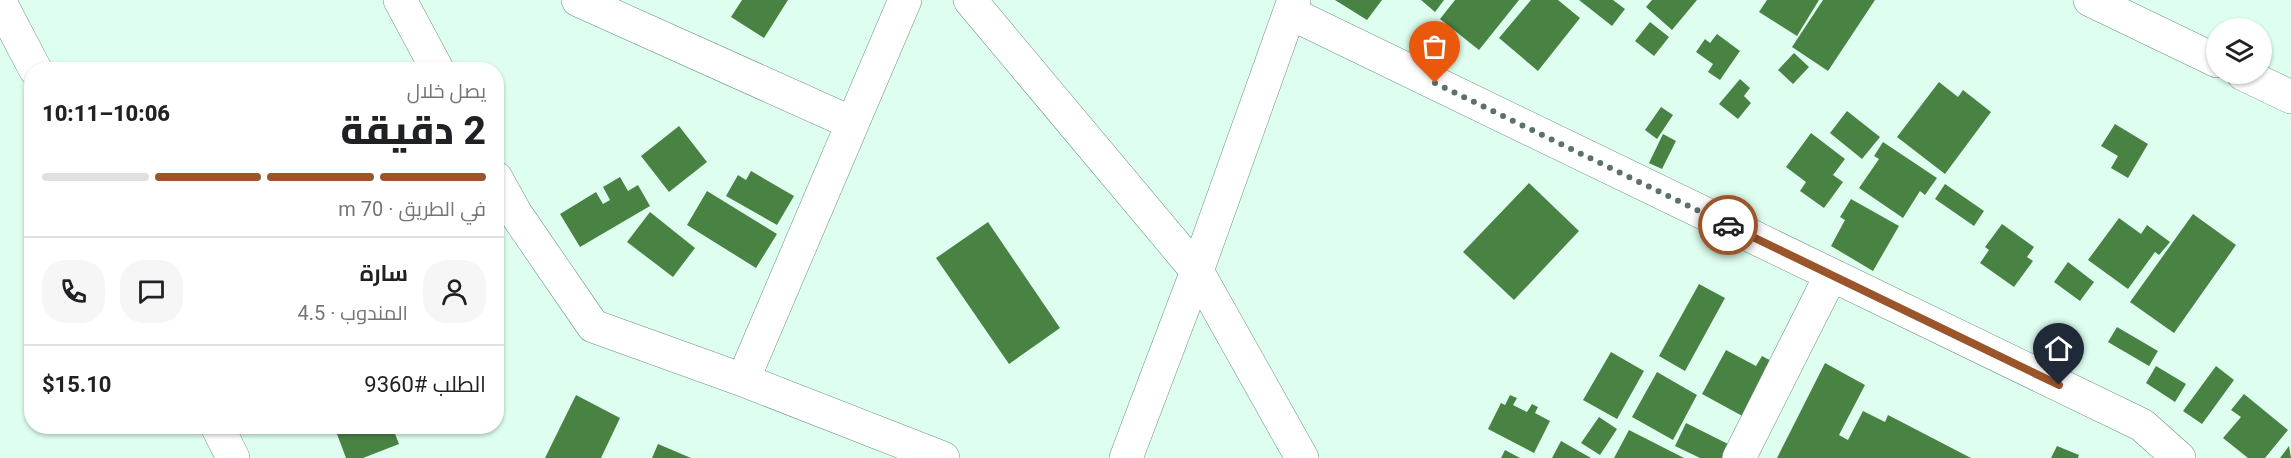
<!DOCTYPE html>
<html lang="ar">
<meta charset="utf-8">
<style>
body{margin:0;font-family:Roboto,Cairo,sans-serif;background:#f6f6f6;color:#202124;direction:rtl;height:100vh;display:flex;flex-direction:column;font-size:22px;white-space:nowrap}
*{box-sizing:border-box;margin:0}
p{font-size:20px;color:#757577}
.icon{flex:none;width:33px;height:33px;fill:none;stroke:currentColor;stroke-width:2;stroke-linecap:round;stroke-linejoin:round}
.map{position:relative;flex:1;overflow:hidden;direction:ltr}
.drawer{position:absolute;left:24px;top:62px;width:480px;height:372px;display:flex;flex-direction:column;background:#fff;border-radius:24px;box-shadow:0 2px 4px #0004;direction:rtl}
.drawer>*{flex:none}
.fabs{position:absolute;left:2206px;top:18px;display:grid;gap:12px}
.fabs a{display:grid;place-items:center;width:66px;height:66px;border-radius:50%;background:#fff;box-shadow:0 2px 4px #0004;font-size:30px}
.pin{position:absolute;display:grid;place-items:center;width:51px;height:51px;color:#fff;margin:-62px -26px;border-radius:50% 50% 50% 0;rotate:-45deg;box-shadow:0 0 6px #0007}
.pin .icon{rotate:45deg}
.courier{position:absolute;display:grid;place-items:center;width:60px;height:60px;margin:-30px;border:4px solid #9a552a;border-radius:50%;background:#fff;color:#222;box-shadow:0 2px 8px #0007}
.summary em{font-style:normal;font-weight:800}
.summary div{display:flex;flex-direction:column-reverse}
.summary{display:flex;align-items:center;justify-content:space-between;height:102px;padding:0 18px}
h1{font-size:39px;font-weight:800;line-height:45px}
.bar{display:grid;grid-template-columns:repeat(4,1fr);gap:9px 6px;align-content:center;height:72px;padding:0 18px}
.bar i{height:8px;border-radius:4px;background:#e0e0e0}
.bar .on{background:#9a552a}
.bar p{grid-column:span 4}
.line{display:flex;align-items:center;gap:15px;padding:0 18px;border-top:2px solid #e0e0e0}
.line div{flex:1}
.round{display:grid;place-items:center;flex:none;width:63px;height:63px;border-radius:24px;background:#f6f6f6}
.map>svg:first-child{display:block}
.building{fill:#498344}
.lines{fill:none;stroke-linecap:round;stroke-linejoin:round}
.street-casing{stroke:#6d9281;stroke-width:34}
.secondary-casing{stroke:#6d9281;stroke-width:34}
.street{stroke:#fff;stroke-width:33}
.secondary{stroke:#fff;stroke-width:33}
.done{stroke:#5c7167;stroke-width:6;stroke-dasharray:0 10.8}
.route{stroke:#9a552a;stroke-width:8}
</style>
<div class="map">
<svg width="2291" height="458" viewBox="0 0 2291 458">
<rect width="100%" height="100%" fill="#defeef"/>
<path class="building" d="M742,0H788L764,38L731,17Z
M1335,0H1382L1367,20Z
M1421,0H1444L1435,12Z
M1455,0H1519L1479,50L1440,19Z
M1531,0H1558L1580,18L1538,71L1499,38Z
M1579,0H1613L1625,9L1612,26Z
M1652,0H1697L1672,30L1646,7Z
M1767,0H1819L1797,36L1759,12Z
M1823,0H1875L1828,71L1792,47Z
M1650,22L1669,37L1654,56L1635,41Z
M1717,34L1740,51L1720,80L1708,72L1713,64L1696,52L1705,39L1710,43Z
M1794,53L1809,67L1793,84L1778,70Z
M1740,79L1750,88L1744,96L1751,103L1738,119L1719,104Z
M1939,82L1958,97L1963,90L1991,112L1945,174L1897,137Z
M1661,107L1673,115L1657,139L1645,130Z
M1847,111L1880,137L1862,159L1830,133Z
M2115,124L2148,144L2128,178L2111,168L2118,156L2101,146Z
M679,126L707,162L669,192L641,156Z
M1811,133L1845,159L1833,175L1843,182L1824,208L1800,191L1806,182L1786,167Z
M1663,134L1676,141L1662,169L1649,163Z
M1883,142L1937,178L1925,195L1920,191L1903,218L1859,188L1879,159L1874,156Z
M751,171L794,196L777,225L726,196L738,175L746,180Z
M620,177L628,191L638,185L650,206L580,247L560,214L596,192L603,204L610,200L603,187Z
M1529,183L1579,231L1514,300L1463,252Z
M1945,184L1984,211L1974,226L1935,199Z
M707,191L777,234L756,268L687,225Z
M1851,199L1899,226L1873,271L1831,246L1845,220L1840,217Z
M650,212L695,248L673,277L627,242Z
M2193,214L2236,245L2174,333L2130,302Z
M2119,218L2141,234L2147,225L2170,242L2159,255L2155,252L2128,289L2088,260Z
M988,222L1060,328L1009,364L936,258Z
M2002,224L2034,247L2027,257L2033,261L2014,287L1980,263L1989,250L1985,247Z
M2068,262L2094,282L2080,301L2054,282Z
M1699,284L1725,298L1685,371L1659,356Z
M2117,327L2158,351L2149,366L2108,342Z
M1726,350L1756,366L1762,356L1775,363L1746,418L1702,394Z
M1611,352L1644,371L1617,419L1583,400Z
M1825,363L1865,385L1839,435L1848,440L1863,411L1885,422L1888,415L1971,458H1777Z
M2156,366L2186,384L2175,402L2146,383Z
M2216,366L2234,380L2202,424L2183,411Z
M1657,372L1697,395L1673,440L1632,417Z
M2244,394L2288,430L2265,458H2248L2223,438L2241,417L2231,410Z
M576,395L620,418L601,458H545Z
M1510,395L1517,398L1513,405L1527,412L1532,404L1538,407L1535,413L1550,421L1534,453L1488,429L1501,403L1505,405Z
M1599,417L1617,429L1600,455L1581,443Z
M1686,423L1732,446L1726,458H1700L1675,446Z
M334,426H392L399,444L363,458H346Z
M1629,430L1684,458H1614Z
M1561,441L1591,458H1552Z
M658,444L691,458H652Z
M2057,446L2079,455L2078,458H2051Z
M2289,446L2291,458H2280Z
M1505,450L1520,458H1501Z"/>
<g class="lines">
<defs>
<path id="street" d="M400,0L437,69
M578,0L852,123
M970,0L1197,271L1302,458
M2090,0L2217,61
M1290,13L2142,425L2179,458
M2243,74L2291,97
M496,178L516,214L593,326L743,380L943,458
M743,380L905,0
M1126,458L1197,271L1294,0
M1739,458L1831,275"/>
<path id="secondary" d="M0,2L35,69
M217,426L233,458"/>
</defs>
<use href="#street" class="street-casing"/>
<use href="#secondary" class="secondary-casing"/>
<use href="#street" class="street"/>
<use href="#secondary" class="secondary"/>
</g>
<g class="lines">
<path class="done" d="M1435,83L1728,225"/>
<path class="route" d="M1728,225L2059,385"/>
</g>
</svg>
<div class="fabs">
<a><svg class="icon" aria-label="layers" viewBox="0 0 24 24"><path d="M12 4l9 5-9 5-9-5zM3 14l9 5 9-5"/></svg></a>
</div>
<div class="pin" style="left:1435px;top:83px;background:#ea580c"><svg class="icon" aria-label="bag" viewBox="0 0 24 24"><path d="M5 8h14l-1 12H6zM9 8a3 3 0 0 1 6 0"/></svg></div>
<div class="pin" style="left:2059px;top:385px;background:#1f2937"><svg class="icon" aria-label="home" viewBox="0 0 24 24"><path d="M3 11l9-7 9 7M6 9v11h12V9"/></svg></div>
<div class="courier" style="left:1728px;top:225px"><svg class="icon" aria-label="car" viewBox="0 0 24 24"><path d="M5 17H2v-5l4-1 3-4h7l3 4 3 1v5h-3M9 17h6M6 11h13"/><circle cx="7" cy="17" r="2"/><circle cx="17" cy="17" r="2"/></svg></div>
<section class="drawer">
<div class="summary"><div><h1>2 دقيقة</h1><p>يصل خلال</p></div><em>10:06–10:11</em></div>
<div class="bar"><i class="on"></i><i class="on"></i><i class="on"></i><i></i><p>في الطريق · 70 m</p></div>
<div class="line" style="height:108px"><a class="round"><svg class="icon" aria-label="person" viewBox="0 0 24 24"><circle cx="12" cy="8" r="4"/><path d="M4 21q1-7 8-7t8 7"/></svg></a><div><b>سارة</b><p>المندوب · 4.5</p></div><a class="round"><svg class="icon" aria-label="chat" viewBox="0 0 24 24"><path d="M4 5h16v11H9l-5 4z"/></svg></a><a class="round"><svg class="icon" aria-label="phone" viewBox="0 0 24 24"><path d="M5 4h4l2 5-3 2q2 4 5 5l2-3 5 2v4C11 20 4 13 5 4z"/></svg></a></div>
<div class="line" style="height:78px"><div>الطلب #9360</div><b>$15.10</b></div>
</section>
</div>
